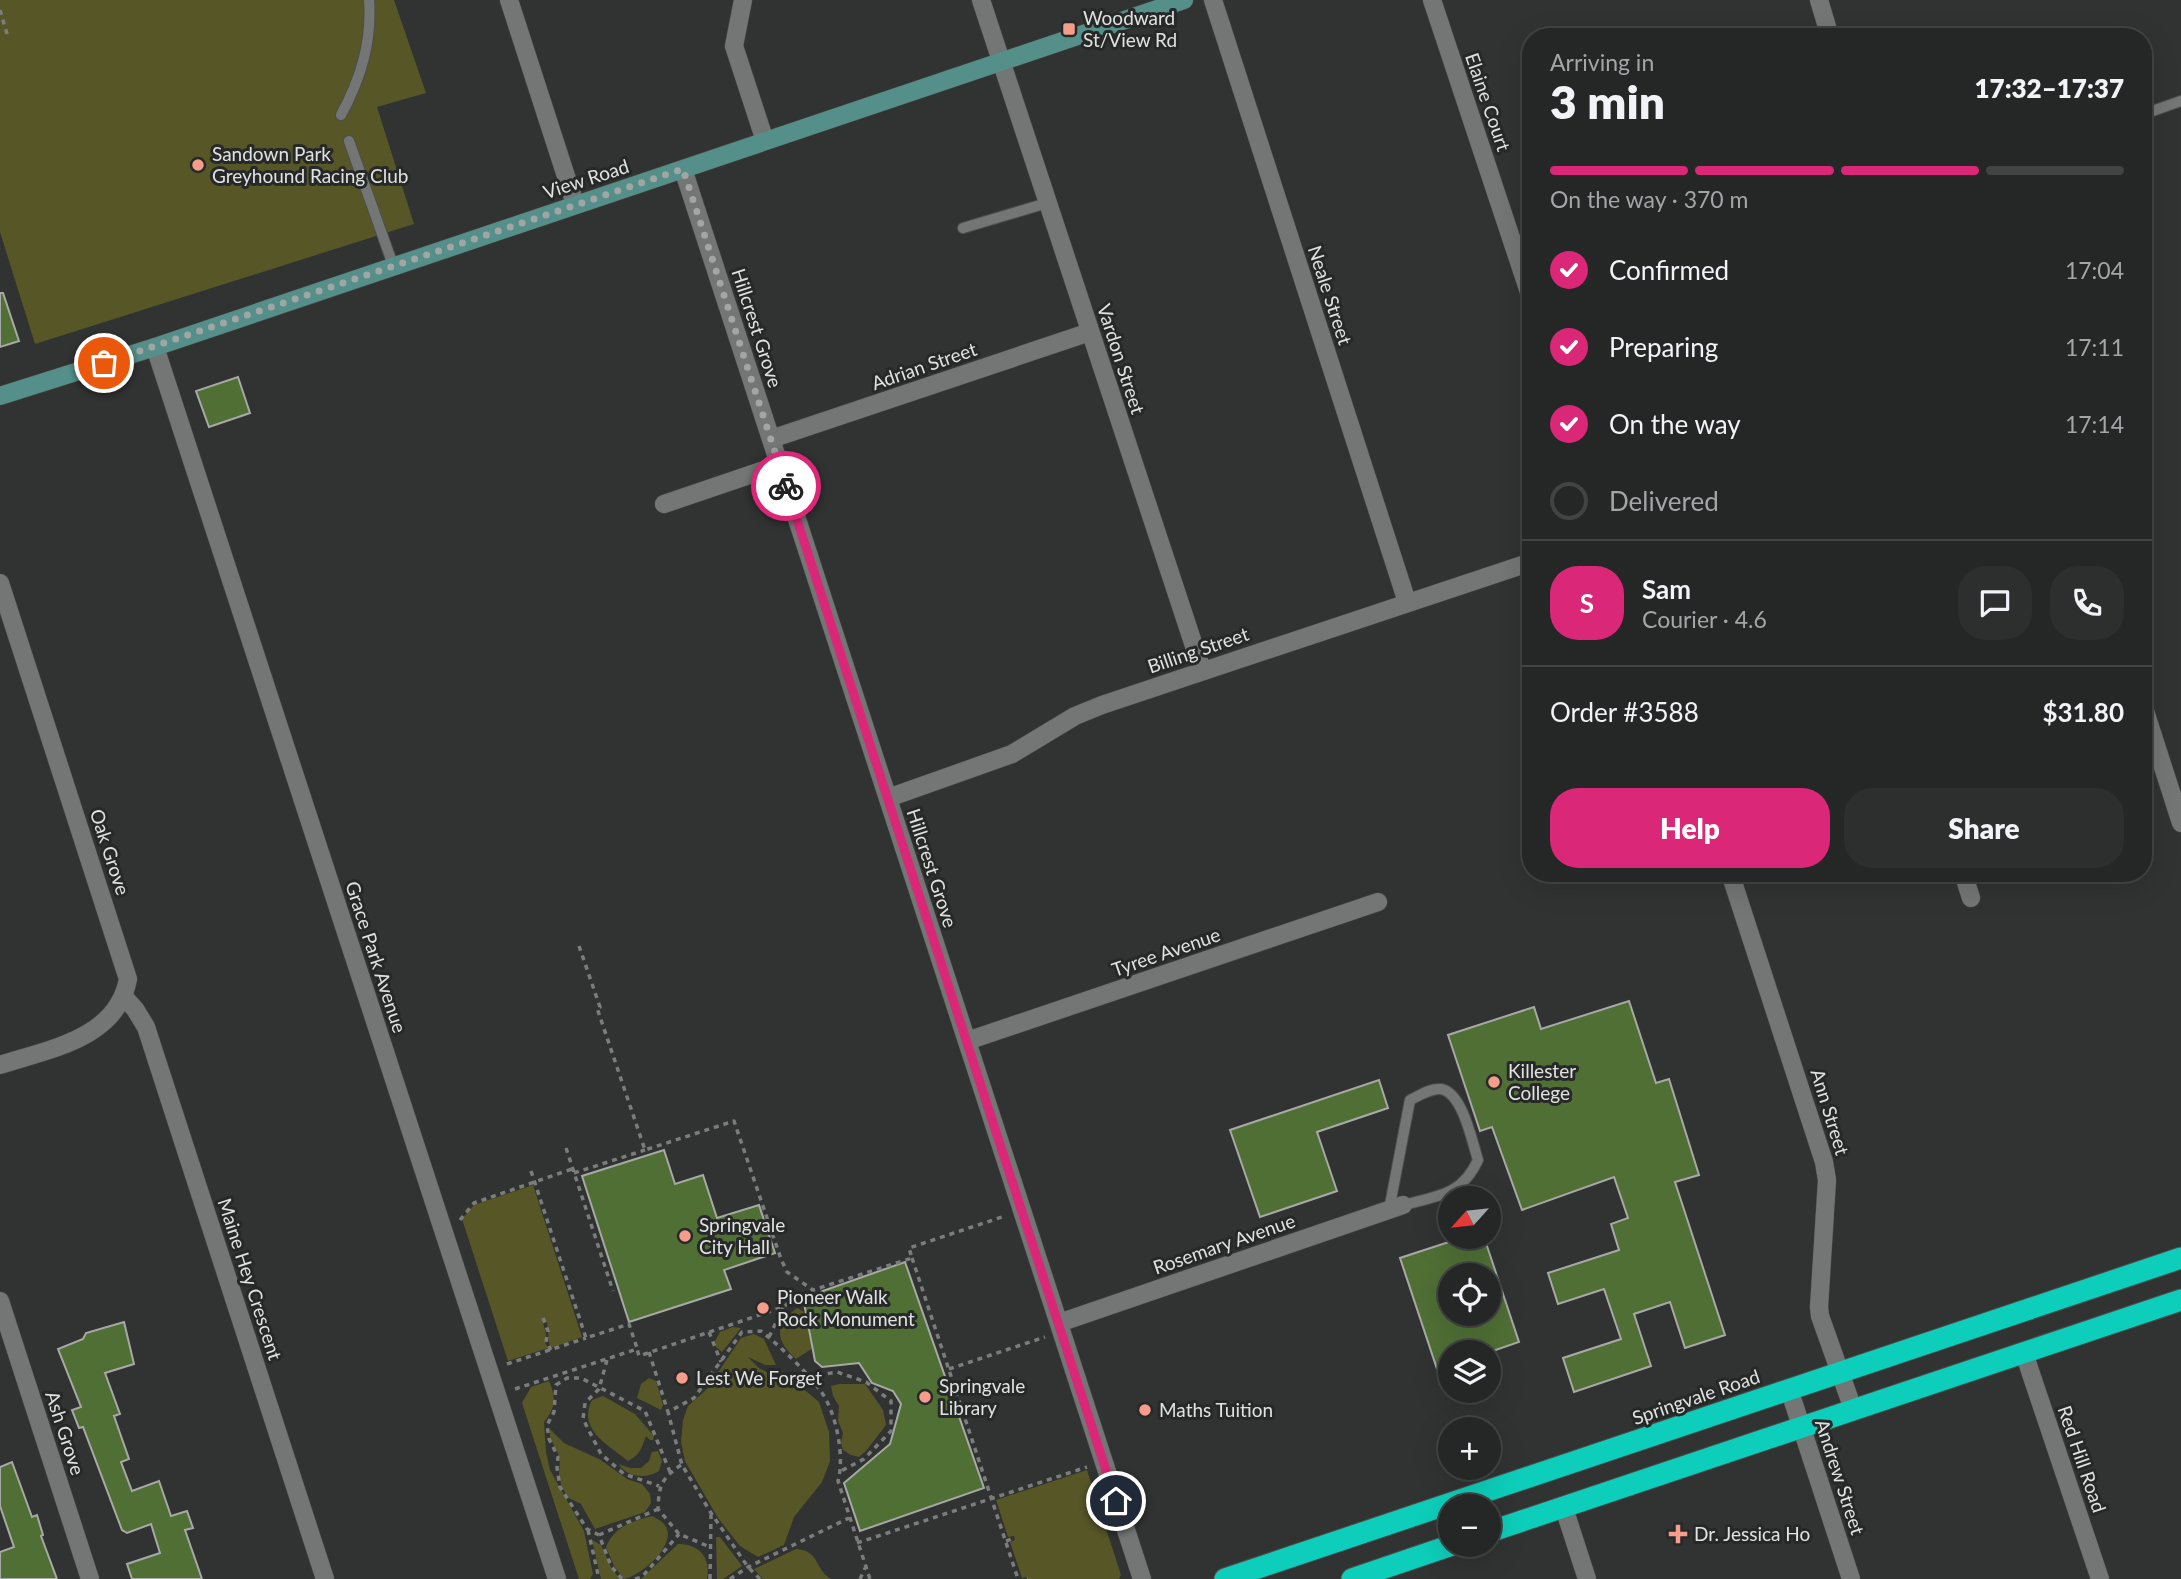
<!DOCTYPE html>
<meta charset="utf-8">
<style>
body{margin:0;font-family:Lato,sans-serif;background:#2d2e2e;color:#f1f3f6;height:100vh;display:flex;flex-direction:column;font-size:26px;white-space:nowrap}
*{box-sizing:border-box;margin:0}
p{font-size:23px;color:#a3a5a7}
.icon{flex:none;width:38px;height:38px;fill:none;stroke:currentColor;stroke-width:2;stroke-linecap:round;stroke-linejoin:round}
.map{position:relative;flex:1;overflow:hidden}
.panel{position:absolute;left:1522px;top:28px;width:630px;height:854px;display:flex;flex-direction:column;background:#252626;border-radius:28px;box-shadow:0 7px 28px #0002,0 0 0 2px #424343}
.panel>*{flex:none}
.needle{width:46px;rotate:243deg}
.tools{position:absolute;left:1438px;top:1186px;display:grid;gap:14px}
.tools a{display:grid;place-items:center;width:63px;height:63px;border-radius:50%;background:#252626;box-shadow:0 7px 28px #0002,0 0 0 2px #424343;font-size:35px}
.pin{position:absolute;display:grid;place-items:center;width:60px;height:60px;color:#fff;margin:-30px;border:4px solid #fff;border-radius:50%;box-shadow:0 2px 7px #0007}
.courier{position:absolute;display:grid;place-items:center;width:70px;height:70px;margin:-35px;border:5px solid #db2777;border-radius:50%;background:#fff;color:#222;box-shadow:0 2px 9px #0007}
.head em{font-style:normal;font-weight:800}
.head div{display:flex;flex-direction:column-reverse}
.head{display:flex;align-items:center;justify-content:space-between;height:119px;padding:0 28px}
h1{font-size:46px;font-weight:800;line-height:52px}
.bar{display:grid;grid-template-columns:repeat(4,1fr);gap:10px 7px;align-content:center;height:84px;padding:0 28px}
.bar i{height:9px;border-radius:5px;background:#424343}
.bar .selected{background:#db2777}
.bar p{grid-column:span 4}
.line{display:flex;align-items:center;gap:18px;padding:0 28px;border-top:2px solid #424343}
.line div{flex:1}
.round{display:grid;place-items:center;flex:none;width:74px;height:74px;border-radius:28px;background:#2d2e2e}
ol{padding:0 28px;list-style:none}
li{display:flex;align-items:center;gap:21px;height:77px}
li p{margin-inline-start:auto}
li .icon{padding:7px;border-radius:50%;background:#db2777;color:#fff;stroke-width:4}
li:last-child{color:#a3a5a7}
li i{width:38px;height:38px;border:4px solid #424343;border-radius:50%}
.primary-button{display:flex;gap:14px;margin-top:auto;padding:14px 28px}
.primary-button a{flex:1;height:80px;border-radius:28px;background:#db2777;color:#fff;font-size:28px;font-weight:800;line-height:80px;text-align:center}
.primary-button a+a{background:#2d2e2e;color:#f1f3f6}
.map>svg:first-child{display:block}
.green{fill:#575627}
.building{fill:#4f6f35;stroke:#a8a9a6;stroke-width:2;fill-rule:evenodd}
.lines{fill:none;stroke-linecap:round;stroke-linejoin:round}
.lane-casing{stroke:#4d4f4d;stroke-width:12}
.street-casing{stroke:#4d4f4d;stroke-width:19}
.secondary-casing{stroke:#4d4f4d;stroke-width:19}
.highway-casing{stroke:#4d4f4d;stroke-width:23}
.path{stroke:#7b7d7c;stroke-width:3.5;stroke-dasharray:5 5;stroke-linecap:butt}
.lane{stroke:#737674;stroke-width:10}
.street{stroke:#737674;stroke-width:18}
.secondary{stroke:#549089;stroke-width:18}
.highway{stroke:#0dceba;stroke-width:21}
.done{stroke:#a3a5a4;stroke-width:7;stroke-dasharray:0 12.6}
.route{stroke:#db2777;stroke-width:9}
.poi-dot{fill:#f49d8b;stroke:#272928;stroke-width:2.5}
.labels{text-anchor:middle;stroke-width:6;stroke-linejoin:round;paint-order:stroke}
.poi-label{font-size:19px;fill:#e0e2e1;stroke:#272928;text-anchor:start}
.street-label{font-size:19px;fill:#e0e2e1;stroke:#272928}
</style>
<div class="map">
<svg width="2181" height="1579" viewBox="0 0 2181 1579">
<rect width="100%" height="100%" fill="#313332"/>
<path class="green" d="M0,0H394L426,93L377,107L414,224L35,344L0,232Z
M533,1185L582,1337L551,1348C546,1338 551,1327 544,1318L542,1319L546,1333L545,1342L548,1348L508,1361L462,1219L474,1205Z
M797,1308L806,1313L813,1348L796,1359C775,1340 774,1325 797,1308Z
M733,1327L741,1328L722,1352L716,1347L715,1341L720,1332Z
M754,1334L764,1339L776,1365H765L748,1357L759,1368L772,1375L782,1371L819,1402L829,1432L830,1461L822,1482L794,1517L784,1545L758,1557L740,1546L718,1518L685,1461L681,1442L683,1420L688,1406L707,1389L741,1338Z
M649,1378L656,1381L663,1405L661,1410L637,1398L641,1384Z
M549,1381C556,1397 556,1408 544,1422L546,1452L550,1470L584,1531L593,1574L590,1579H579L522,1403L531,1387Z
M839,1384H865L883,1410L886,1425L866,1451L859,1457L851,1455L843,1450L841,1443L843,1433L838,1421L839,1406L833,1396L831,1386Z
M603,1396L635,1414L654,1436L653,1440H650L646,1436C641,1449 641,1454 628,1461C608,1445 577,1429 592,1400Z
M550,1429L564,1443L601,1460L627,1479L642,1484L650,1494L651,1503L645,1512L595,1529L581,1504L569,1498L562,1488L559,1475L560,1457L550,1438Z
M658,1451L662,1461L659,1471C646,1479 627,1478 619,1464L630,1468H641L649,1461L652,1452Z
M1087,1470L1121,1575L1119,1579H1028L1027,1577L1022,1578L1010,1542L1015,1540L1014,1536L1008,1537L996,1500Z
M652,1516C655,1518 659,1519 662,1522C683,1540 642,1576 624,1579L614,1566L606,1547C614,1527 632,1521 652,1516Z
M716,1537H720L742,1566L723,1579H717Z
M592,1540L601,1545L612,1569L620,1579H601Z
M678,1544C700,1544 711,1558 707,1579H641Z
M796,1549C821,1551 813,1568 831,1579H763L754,1569Z"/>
<path class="building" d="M0,293H3L19,341L0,347Z
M238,377L250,413L209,427L196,391Z
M1629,1001L1656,1083L1669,1079L1699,1175L1675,1182L1725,1335L1685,1348L1670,1302L1634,1314L1651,1366L1574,1392L1563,1358L1621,1339L1604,1289L1558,1304L1548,1273L1619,1250L1611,1224L1628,1218L1614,1177L1522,1210L1492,1127L1480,1131L1448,1035L1534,1007L1541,1029Z
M1379,1080L1388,1108L1317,1132L1337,1191L1260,1217L1230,1130Z
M664,1150L675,1184L703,1175L717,1218L759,1205L775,1253L724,1270L731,1289L629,1322L582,1176Z
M1464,1237H1484L1519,1342L1487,1353H1451V1365L1437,1369L1400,1258ZM1451,1276H1489V1314H1451Z
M905,1262L984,1488L860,1531L844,1483L890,1444L901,1404L893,1391L872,1383L859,1363L822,1367L815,1361L803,1298Z
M124,1322L134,1364L105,1373L120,1414L114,1416L129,1459L121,1462L132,1491L159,1481L171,1516L187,1511L193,1528L185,1530L202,1579H132L127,1564L160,1553L151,1524L127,1533L122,1530L83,1427L79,1428L72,1410L81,1407L58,1349L83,1339L86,1333Z
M12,1462L32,1517L37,1515L43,1535L41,1536L57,1579H0V1552L14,1547L0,1506V1467Z"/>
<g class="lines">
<defs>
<path id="lane" d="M2144,114L2181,101
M341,115C361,78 372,42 369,0
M349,141L393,265
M963,228L1047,203
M1389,1210L1410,1100C1419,1096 1430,1088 1441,1089C1463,1093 1472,1142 1478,1160C1462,1195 1438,1196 1403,1205"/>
<path id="street" d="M509,0L575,204
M743,0L734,46L765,141
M981,0L1202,670
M1213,0L1407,602
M1432,0L1531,298
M1819,0L1830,37
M683,169L1142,1579
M155,347L557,1579
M771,439L1090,332
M664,504L779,465
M0,583L128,979C117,1039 49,1049 0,1065
M2144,708L2181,823
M888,798L1012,754L1075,716L1102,705L1531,562
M1730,873L1824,1162L1827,1180L1819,1307L1820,1316L1853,1409
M1963,873L1971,898
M124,997L135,1009L146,1027L325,1579
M967,1041L1378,902
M0,1301L90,1579
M1059,1323L1403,1205
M2024,1353L2100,1579
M1789,1389L1851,1579
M1564,1508L1587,1579"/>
<path id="secondary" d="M0,396L155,347L1184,0"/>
<path id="highway" d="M1489,1532L2181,1300
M1225,1579L2181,1258
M1352,1579L1452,1545"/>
</defs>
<use href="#lane" class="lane-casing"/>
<use href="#street" class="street-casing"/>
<use href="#secondary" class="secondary-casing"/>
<use href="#highway" class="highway-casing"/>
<path class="path" d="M0,10L8,37
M579,946L600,1007L597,1008L645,1150L734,1121L781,1259L787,1272L813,1290L912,1258L909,1248L1005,1216
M566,1148L613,1291
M531,1171L586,1338L629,1324L637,1348
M574,1173L645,1150
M460,1220L474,1203L572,1169
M912,1258L1018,1579
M543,1318L548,1331L546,1342L551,1350
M709,1332L721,1362
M769,1337L783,1308
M649,1352L668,1412
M607,1360L599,1389L585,1403L583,1419L601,1454L624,1474L659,1486
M507,1364L586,1338
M949,1369L1045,1337
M808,1377L837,1372L866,1382L891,1401V1431L864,1459L841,1471
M515,1389L637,1349L639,1356L783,1307L801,1295L813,1290
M681,1465C661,1479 659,1485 658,1509L679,1534L710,1547
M588,1530L599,1579
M599,1535L658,1509
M1006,1541L1015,1538
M857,1543L1087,1467
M622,1579L611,1566L599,1535L587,1529L560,1487L557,1468L558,1457L549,1439L547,1425L554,1412L556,1385L567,1378H581L645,1411L670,1472
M635,1579L642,1577L679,1534
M710,1579L711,1515
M730,1579L748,1567L849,1518
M760,1579L748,1567L711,1513L682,1465L668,1412L694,1398L742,1332L761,1331C782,1348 804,1369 820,1390C836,1411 845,1456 838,1481L870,1579
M860,1579L865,1568
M1027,1579H1028"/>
<use href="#lane" class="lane"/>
<use href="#street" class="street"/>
<use href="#secondary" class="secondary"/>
<use href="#highway" class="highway"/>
</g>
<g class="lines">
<path class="done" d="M104,363L683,169L786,486"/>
<path class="route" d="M786,486L1116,1501"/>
</g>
<g class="poi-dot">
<rect x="1062" y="22" width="14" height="14" rx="3.5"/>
<circle cx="198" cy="165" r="7"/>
<circle cx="1494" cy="1082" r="7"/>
<circle cx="685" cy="1236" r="7"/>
<circle cx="763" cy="1308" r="7"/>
<circle cx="682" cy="1378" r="7"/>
<circle cx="925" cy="1397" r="7"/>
<circle cx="1145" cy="1410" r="7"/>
<path d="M1674.5 1523.5h7v7h7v7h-7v7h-7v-7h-7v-7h7z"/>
</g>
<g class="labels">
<g class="poi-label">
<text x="1083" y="25">Woodward<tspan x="1083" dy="22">St/View Rd</tspan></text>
<text x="212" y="161">Sandown Park<tspan x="212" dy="22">Greyhound Racing Club</tspan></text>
<text x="1508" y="1078">Killester<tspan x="1508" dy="22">College</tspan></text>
<text x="699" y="1232">Springvale<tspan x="699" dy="22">City Hall</tspan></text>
<text x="777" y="1304">Pioneer Walk<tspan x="777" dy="22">Rock Monument</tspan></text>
<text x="696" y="1385">Lest We Forget</text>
<text x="939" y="1393">Springvale<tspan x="939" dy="22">Library</tspan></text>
<text x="1159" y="1417">Maths Tuition</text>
<text x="1694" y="1541">Dr. Jessica Ho</text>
</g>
<g class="street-label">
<text transform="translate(1488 102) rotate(71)" y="7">Elaine Court</text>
<text transform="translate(586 179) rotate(-18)" y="7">View Road</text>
<text transform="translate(1330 295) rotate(72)" y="7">Neale Street</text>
<text transform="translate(757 328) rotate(72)" y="7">Hillcrest Grove</text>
<text transform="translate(1121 359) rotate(72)" y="7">Vardon Street</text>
<text transform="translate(924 366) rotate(-19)" y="7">Adrian Street</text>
<text transform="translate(1198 650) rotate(-19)" y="7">Billing Street</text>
<text transform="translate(110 852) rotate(72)" y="7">Oak Grove</text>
<text transform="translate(932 868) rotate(72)" y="7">Hillcrest Grove</text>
<text transform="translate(1166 952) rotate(-19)" y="7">Tyree Avenue</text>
<text transform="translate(376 957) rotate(72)" y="7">Grace Park Avenue</text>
<text transform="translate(1830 1112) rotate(73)" y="7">Ann Street</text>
<text transform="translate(1224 1244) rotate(-19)" y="7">Rosemary Avenue</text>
<text transform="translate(250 1279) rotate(72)" y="7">Maine Hey Crescent</text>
<text transform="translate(1696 1397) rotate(-19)" y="7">Springvale Road</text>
<text transform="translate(65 1433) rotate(72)" y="7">Ash Grove</text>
<text transform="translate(2082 1459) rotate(71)" y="7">Red Hill Road</text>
<text transform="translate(1840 1477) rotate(72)" y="7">Andrew Street</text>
</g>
</g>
</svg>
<div class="tools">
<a><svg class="needle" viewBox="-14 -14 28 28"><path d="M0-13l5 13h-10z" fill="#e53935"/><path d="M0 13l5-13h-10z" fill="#a3a5a7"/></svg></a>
<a><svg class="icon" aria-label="locate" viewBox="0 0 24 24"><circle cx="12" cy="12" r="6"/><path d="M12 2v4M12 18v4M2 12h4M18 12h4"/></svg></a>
<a><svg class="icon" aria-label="layers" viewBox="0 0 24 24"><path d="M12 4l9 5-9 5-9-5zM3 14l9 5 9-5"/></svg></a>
<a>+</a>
<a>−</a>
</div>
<div class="pin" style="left:104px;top:363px;background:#ea580c"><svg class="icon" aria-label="bag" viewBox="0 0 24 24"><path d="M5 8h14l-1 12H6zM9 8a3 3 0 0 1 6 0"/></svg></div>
<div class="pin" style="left:1116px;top:1501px;background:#1f2937"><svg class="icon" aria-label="home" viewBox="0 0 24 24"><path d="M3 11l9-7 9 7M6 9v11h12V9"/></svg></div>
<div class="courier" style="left:786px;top:486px"><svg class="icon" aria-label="bike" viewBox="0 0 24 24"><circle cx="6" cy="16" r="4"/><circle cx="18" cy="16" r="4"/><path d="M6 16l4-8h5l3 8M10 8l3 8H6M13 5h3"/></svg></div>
<section class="panel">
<div class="head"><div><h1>3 min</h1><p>Arriving in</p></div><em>17:32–17:37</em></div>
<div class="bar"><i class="selected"></i><i class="selected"></i><i class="selected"></i><i></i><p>On the way · 370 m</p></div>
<ol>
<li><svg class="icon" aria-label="check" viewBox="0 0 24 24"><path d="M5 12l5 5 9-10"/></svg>Confirmed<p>17:04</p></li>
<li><svg class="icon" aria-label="check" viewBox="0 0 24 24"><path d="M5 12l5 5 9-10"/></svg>Preparing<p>17:11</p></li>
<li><svg class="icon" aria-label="check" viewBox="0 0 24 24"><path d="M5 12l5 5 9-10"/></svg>On the way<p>17:14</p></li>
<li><i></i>Delivered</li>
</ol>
<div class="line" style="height:126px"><b class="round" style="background:#db2777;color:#fff">S</b><div><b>Sam</b><p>Courier · 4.6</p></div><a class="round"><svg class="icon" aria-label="chat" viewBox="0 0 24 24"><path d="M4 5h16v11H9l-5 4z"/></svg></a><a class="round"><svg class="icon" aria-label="phone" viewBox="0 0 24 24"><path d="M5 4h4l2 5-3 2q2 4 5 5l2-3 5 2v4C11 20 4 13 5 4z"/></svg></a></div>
<div class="line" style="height:91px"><div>Order #3588</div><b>$31.80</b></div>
<div class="primary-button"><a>Help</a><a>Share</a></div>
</section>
</div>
